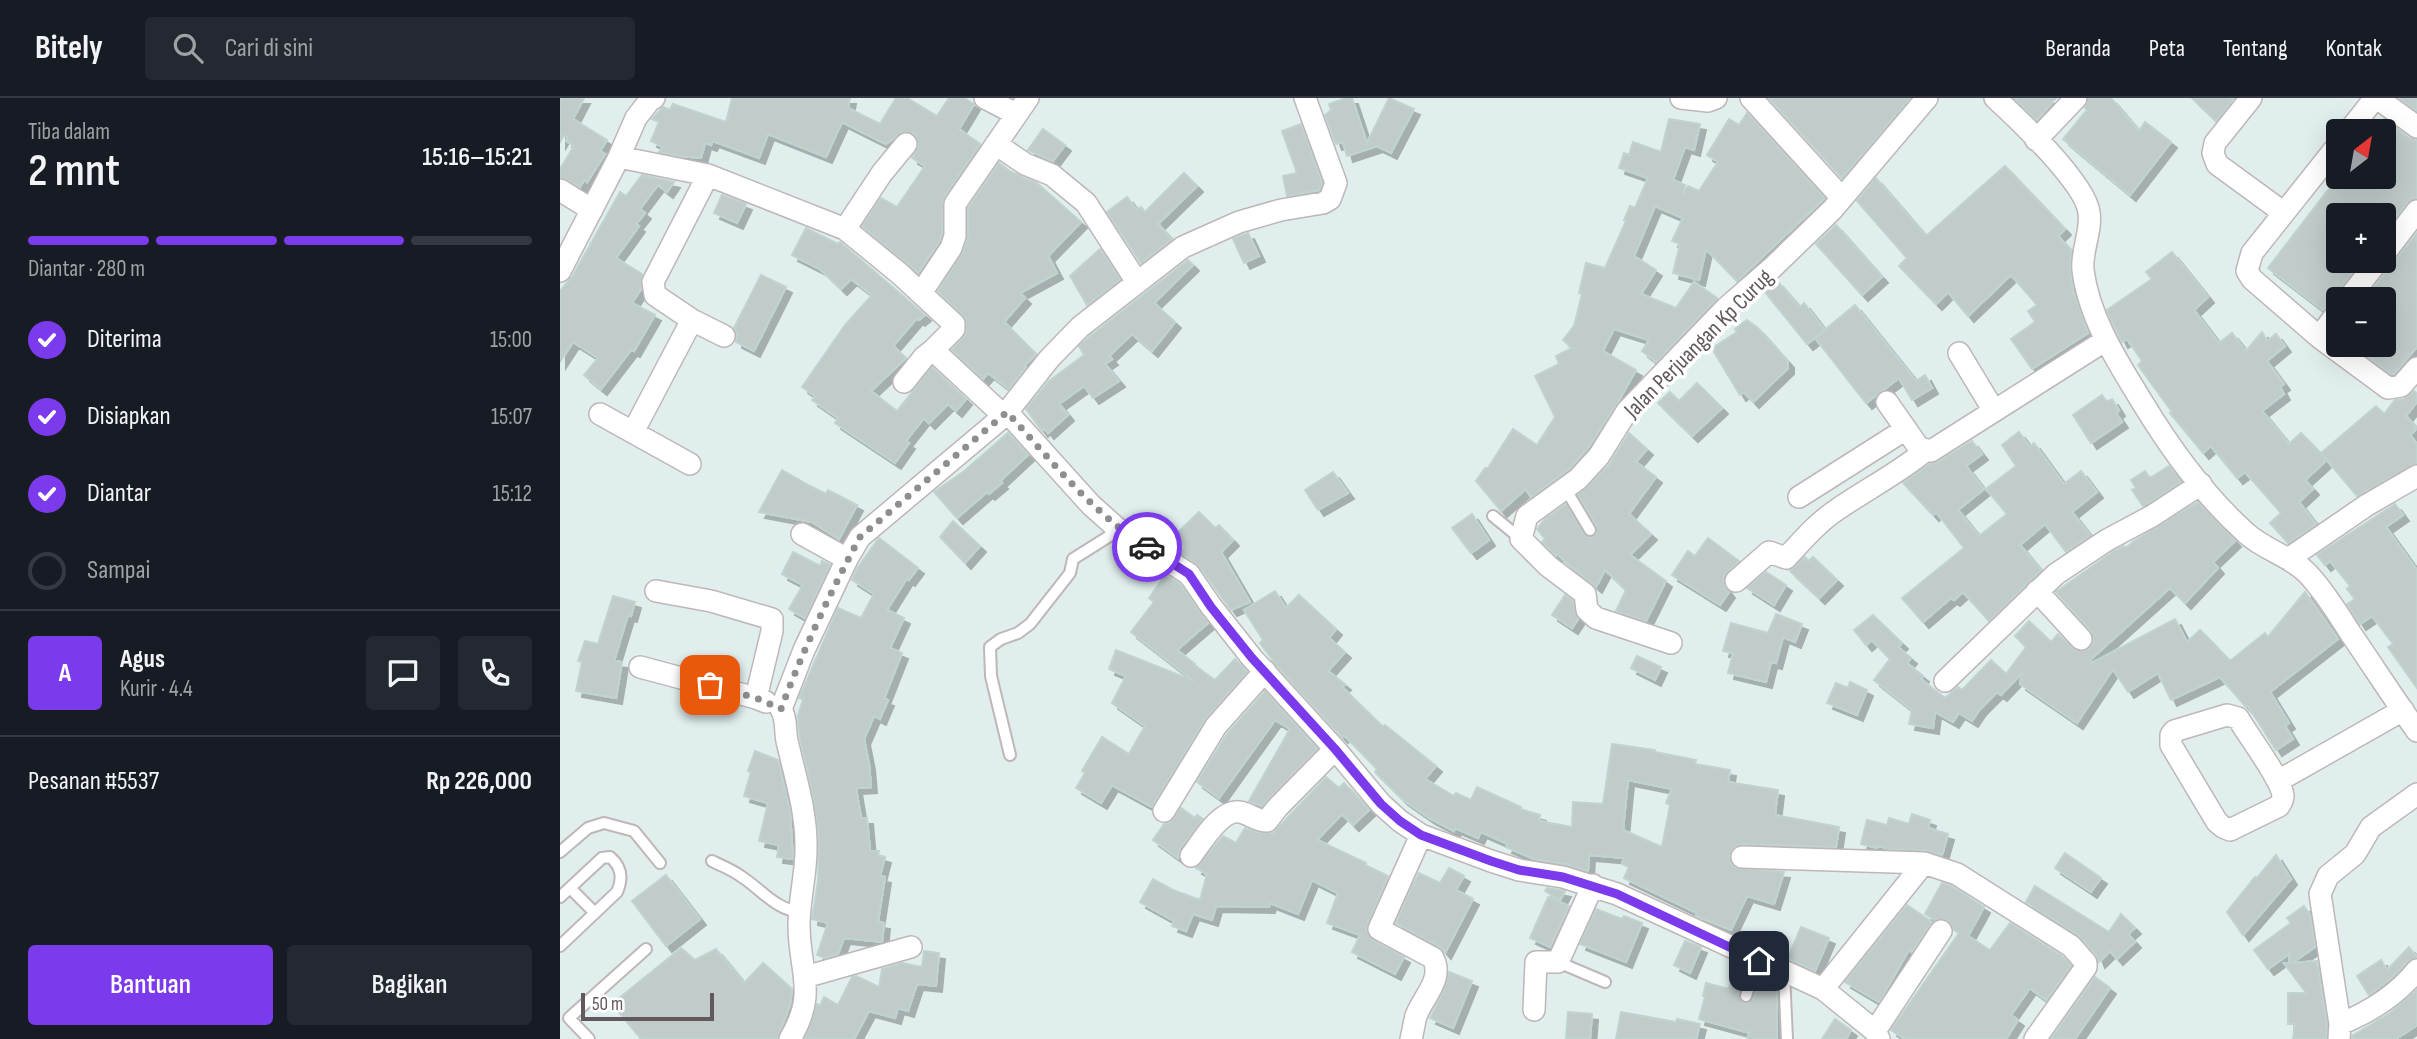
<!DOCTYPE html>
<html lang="id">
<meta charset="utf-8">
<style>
body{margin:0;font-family:"Sofia Sans Condensed",sans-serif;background:#242831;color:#f1f3f6;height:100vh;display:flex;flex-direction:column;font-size:26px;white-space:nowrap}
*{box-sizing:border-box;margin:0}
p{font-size:23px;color:#9ea1a6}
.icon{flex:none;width:38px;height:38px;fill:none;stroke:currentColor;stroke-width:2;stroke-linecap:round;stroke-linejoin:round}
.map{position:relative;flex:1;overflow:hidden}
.panel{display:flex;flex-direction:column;background:#171b24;width:560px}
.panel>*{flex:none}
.needle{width:46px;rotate:31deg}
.buttons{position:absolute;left:1766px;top:21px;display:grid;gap:14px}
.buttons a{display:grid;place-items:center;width:70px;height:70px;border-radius:7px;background:#171b24;box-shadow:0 7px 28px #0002;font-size:35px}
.scale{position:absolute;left:21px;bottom:18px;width:133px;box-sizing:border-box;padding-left:7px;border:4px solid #63595c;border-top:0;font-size:19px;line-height:24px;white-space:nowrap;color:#63595c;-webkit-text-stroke:5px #fff;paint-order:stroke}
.pin{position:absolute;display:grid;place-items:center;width:60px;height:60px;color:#fff;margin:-30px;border-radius:14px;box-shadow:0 4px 10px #0006}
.courier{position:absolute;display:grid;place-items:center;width:70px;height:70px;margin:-35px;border:5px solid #7c3aed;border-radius:50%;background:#fff;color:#222;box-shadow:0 2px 9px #0007}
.overview em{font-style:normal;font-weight:600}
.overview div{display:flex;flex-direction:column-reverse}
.overview{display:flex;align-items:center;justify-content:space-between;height:119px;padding:0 28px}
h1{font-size:46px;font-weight:600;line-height:52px}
.bar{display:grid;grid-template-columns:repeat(4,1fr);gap:10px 7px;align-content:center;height:84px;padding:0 28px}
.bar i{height:9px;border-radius:5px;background:#363941}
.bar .active{background:#7c3aed}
.bar p{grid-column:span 4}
.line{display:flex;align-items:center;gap:18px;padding:0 28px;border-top:2px solid #363941}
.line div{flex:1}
.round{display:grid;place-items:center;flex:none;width:74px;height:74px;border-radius:7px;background:#242831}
ol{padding:0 28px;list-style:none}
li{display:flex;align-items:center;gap:21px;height:77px}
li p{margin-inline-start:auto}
li .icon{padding:7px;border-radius:50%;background:#7c3aed;color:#fff;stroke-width:4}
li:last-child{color:#9ea1a6}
li i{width:38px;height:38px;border:4px solid #363941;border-radius:50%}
.action{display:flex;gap:14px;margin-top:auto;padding:14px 28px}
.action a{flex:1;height:80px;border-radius:7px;background:#7c3aed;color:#fff;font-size:28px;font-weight:600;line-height:80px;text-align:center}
.action a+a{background:#242831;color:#f1f3f6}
header{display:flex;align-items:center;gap:42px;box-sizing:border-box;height:98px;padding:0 35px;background:#171b24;border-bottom:2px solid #363941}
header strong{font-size:33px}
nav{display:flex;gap:38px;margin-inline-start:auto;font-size:24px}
.search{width:490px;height:63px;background:#242831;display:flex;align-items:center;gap:18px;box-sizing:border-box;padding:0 24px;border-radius:7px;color:#9ea1a6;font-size:26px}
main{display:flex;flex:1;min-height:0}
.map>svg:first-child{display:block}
.building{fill:#c0cbca;stroke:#bfd3d1;stroke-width:2;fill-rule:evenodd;filter:url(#shadow)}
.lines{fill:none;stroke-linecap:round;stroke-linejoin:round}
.lane-casing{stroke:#bfb6b8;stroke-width:14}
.street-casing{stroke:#bfb6b8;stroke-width:24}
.lane{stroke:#fff;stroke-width:10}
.street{stroke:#fff;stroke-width:21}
.done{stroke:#8f8d8f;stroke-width:7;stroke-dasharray:0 12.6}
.route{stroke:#7c3aed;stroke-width:9}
.labels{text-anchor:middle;stroke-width:7;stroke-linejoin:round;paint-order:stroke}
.street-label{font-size:23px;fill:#63595c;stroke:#fff}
</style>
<header>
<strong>Bitely</strong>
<div class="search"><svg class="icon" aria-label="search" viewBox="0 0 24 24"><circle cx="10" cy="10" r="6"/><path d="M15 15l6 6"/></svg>Cari di sini</div>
<nav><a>Beranda</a><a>Peta</a><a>Tentang</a><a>Kontak</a></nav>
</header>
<main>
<section class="panel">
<div class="overview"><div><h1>2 mnt</h1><p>Tiba dalam</p></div><em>15:16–15:21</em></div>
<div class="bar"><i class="active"></i><i class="active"></i><i class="active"></i><i></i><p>Diantar · 280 m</p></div>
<ol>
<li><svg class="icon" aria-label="check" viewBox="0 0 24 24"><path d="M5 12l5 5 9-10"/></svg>Diterima<p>15:00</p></li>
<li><svg class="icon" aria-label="check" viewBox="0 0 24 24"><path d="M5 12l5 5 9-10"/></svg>Disiapkan<p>15:07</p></li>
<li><svg class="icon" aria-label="check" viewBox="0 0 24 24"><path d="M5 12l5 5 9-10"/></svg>Diantar<p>15:12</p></li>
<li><i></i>Sampai</li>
</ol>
<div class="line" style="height:126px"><b class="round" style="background:#7c3aed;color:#fff">A</b><div><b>Agus</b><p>Kurir · 4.4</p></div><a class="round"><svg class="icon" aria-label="chat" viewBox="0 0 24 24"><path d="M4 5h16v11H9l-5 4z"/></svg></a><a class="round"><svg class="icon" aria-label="phone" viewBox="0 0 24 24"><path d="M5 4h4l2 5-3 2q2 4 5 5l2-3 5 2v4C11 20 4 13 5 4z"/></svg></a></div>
<div class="line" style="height:91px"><div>Pesanan #5537</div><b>Rp 226,000</b></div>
<div class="action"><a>Bantuan</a><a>Bagikan</a></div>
</section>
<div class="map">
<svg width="1857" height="941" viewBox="0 0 1857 941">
<defs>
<filter id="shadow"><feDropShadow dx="6" dy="6" stdDeviation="0" flood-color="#0004"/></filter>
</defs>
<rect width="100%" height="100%" fill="#e1eeee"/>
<path class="building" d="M0,0H24L13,21L47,42L40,53L45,56L27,84L24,82L20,89L0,79V71L14,48L6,43L8,40L4,37L0,44Z
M172,0H290L288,10L320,26L336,0H347L377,18L389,0H404L414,6L399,31L420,46L384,99L382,136L379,144L358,175L302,128L321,100L337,109L365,68L352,60L359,48L355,36L342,34L326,46L282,24L266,59L208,36L199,60L153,43L151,47L145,45L141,60L119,58L99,54L103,49L91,43L99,24L92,21L103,9L110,12L113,6L166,24Z
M786,0H792L807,45L829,0L854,11L831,55L817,48L787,58L783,44L776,46L765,17L771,12L769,6Z
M1209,0H1350L1282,80Z
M1454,0H1496L1477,22Z
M1529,0H1551L1579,33L1585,24L1611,44L1570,97L1503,41L1527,12L1525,10Z
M1632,0H1674L1656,23Z
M1841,0H1857V13L1840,1Z
M1187,15L1265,100L1177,183L1146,151L1139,182L1113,175L1120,146L1112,143L1123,120L1095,108L1074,158L1096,172L1081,196L1116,210L1134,184L1157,200L1096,264L1082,253L1089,242L1054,231L1043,253L1076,272L1059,302L1028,350L1009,371L971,399L966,391L941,413L916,383L925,370H928L953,331L977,347L995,319L975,278L999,266L996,258L1012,250L1003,242L1014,228L1022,196L1019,195L1026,165L1045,170L1066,123L1064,122L1070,108L1075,110L1088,80L1059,70L1064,55L1069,57L1073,44L1101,54L1109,21L1140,26L1134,52L1125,49L1113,82L1125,87L1122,98L1128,88L1139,93L1158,64L1147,57L1169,21L1179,27Z
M1824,21L1849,40L1857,42V100L1847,105L1824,135V117H1778V163H1801L1778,193L1775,201L1763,212L1708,170L1778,79H1824V33H1814Z
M741,26L762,85L759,92L727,98L723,78L737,75L722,33Z
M483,31L505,47L493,63L468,52Z
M439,65L451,74L477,85L521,124L488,158L497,175L460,195L465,200L444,224L476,256L465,267L466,269L449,291L428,275L423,281L392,252L406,236V221L378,193L403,154L408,138V110Z
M1445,68L1505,131L1498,138L1511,152L1510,172L1513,193L1528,235L1472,271L1451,241L1475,224L1468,213L1477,207L1451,177L1408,218L1388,194L1376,206L1339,168L1347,160L1297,103L1316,80L1366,138Z
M624,75L637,88L598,126L612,141L581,165L547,114L567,99L577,112L581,109L585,114Z
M82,77L114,84L107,94L98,87L80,111L85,115L76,126L79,128L56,160L82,176L81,191L72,205L95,217L74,253L71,252L41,291L24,277L38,260L13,244L0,264V193L12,179L60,94L66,98Z
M162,97L186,106L177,125L154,115Z
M1276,127L1322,179L1302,197L1256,146Z
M246,130L278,146L280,144L365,217L359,222L357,220L333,248L346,260L311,293L337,313L372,269L406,301L396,313L388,306L369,325L364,320L346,343L349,345L335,365L275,325L278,320L252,302L255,298L242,289L285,227L312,197L291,181L281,191L260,171L232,157Z
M688,135L699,158L684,165L673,141Z
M1857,135V249L1834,276H1831L1792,247H1824V201H1805Z
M540,151L560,181L527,207L510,178Z
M1612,154L1648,199L1634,212L1659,245L1672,235L1686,253L1702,234L1707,243L1716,236L1725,248L1707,263L1724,286L1720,289L1724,296L1702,313L1729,346L1741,335L1767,362L1745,382L1753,391L1739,404L1756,426L1728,445L1710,425L1721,415L1685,374L1677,380L1651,348L1643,355L1610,315L1612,314L1578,267L1582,263L1567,241L1562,244L1550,220L1547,212L1592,181L1586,174Z
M628,162L633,167L594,205L615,224L592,253L572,236L549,258L552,261L545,266L559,283L533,300L524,288L499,306L508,317L488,335L484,330L482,333L466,311L489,283L524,257L519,248L529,239Z
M201,177L226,189L194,253L176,244L177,237L174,230Z
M1217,183L1240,209L1244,205L1265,232L1247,246L1205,194Z
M1295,207L1356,283L1365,277L1372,290L1352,302L1339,280L1306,305L1255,240Z
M1187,222L1198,230L1228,264V270L1193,304L1184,294L1180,297L1154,254V249L1177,234L1175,231Z
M1137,285L1162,310L1132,338L1098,305L1110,294L1119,303Z
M1854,293L1857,296V304L1846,318L1857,330L1850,337L1857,346V365L1797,398L1761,355L1816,308L1824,316L1835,302L1844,301Z
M1542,297L1547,304L1552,301L1559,312L1556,315L1562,324L1531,345L1513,317Z
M1459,334L1470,349L1474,345L1504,386L1521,373L1537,394L1512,414L1530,437L1506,454L1485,426L1460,447L1481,472L1429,523L1403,494L1394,502L1391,500L1363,524L1342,500L1404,450L1376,414L1373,417L1343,385L1370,366L1378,364L1412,343L1422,356L1406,368L1424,391L1398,412L1419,438L1447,416L1426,391L1456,368L1442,347Z
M448,335L468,357L440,383L442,385L429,396L427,394L397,420L374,394L403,374Z
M1069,335L1087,351L1076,364L1096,379L1069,416L1091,436L1070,457L1106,483L1086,523L1056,513L1066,492L1045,472L1036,489L997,456L996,457L982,444L985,441L977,431L985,421L1006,406L1024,437L1031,440L1036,436L1037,428L1018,397L1049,367Z
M1609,368L1621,384L1583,408L1572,392L1576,390L1571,382L1585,373L1590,380Z
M222,372L250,388L266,396L268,392L297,407L279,441L252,424L199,414Z
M773,374L788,395L758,412L745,392Z
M1638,404L1675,443L1653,464L1658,470L1625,505L1610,490L1530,562L1532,565L1615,521L1627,544L1640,532L1670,563L1705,535L1708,539L1745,494L1778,541L1710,594L1729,625L1725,628L1733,641L1716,652L1688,608L1686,609L1660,579L1611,602L1598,575L1568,594L1553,571L1517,625L1460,586L1462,575L1441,597L1437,594L1420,611L1412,623L1399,615L1393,624L1375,614L1373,630L1349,626L1352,612L1314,582L1330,561L1312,542L1306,547L1294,532L1313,517L1342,545L1338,549L1351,560L1347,565L1363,578L1361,581L1385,600L1398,589L1402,592L1431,562L1446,576L1466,549L1455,538L1469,523L1491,544L1498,536L1516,553L1529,551L1534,544L1531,533L1496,494L1554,453L1564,448L1566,450L1574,443Z
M1835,406L1843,417L1826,429L1857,472V590L1828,549L1833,546L1812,518L1800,526L1787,506L1795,501L1787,491L1790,488L1770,463L1765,467L1757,457Z
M639,414L655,430L659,427L673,442L661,454L690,504L671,512L639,468L620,455L625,449L614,438Z
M912,416L929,442L911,455L892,430Z
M393,423L420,448L405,465L380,439Z
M319,440L358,470L349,482L347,480L327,512L344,520L330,550L342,555L324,601L328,602L320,621L314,618L304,641L309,666L311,689L296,690L301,720H307L310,753H319L318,757L325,759L320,778L325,779L318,824L324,825L322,844L284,840L278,856L265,860L257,857L268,825L252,821L258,783L259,738L253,697L240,640L238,618L243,601L239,600L278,510L301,520L314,496L292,482L298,469Z
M1148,440L1179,463L1164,478L1163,486L1169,494L1160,507L1112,477L1128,453L1135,458Z
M233,454L260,468L262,463L270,467L245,520L229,511L243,487L222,476Z
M1245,459L1249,463L1253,459L1277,482L1259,500L1230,473Z
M1206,474L1226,487L1214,507L1187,490Z
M605,477L620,486L648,525L617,552L635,566L634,567L655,582L675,561L687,574L645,621L592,709L552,687L541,705L516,690L525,675L522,673L542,639L569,656L585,628L552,605L566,578L549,571L556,552L634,583L571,534L594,504L589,500Z
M715,493L726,510L739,497L776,531L769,540L785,554L768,573L785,586L782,589L823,629L825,627L876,668L865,681L894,698L896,695L911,702L917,689L961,709L960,711L980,717L979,723L1012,729L1013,704L1043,706L1052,646L1095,652V654L1136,662L1135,666L1170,672L1168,684L1218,692L1215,717L1279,729L1276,749L1182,746L1175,748L1171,753L1169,759L1171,766L1176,770L1224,774L1214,806L1187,798L1171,832L1136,818L1137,815L1064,780L1069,769L1062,766L1064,760L1029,757L1028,773L1005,766L974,761L946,749L948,746L921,734L918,740L895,730L894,733L869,720L842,701L815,674L817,671L784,637L782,639L717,568L700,545L703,542L684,512ZM1068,682L1112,691L1106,705L1110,707L1102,749L1063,732Z
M1005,497L1013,503L1018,521L1012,530L992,517Z
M53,498L75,504L71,518L68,517L54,563L62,564L56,600L16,593L22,564L18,563L25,543L38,546Z
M1216,516L1242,526L1235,544L1223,539L1216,565L1211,564L1206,584L1168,575L1173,555L1163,553L1171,525L1208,535Z
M1077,558L1101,569L1095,582L1071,570Z
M1290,584L1307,592L1297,617L1267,605L1276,585L1288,590Z
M705,593L757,651L702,708L689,703L730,631L715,622L659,700L637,684L667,636Z
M195,653L218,662L230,714L233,761L217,759L219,747L199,743L208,705L184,698L191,674L188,673Z
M766,679L779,690L784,685L809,712L793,727L782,716L757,742L806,765L805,767L828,778L806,831L812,842L844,859L835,876L792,854L800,837L767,825L778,795L752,782L738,816L710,805L709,809L656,808L652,822L633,816L626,833L612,828L614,823L580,804L593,781L613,792L640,802L647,776L636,770L663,738L676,745L685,730L700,735H713Z
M621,710L635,720L637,717L643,721L620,750L618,760L593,742L604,726L611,724Z
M1352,716L1370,722L1368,730L1388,736L1382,757L1365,752L1328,751L1319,748L1317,750L1301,746L1307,722L1327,727L1329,720L1349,726Z
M1505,755L1541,780L1531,794L1495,770Z
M1716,757L1731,781L1683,837L1667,814L1695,779L1697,780Z
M889,770L904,778L896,792L913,801L885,855L879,848L836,825L853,786L856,787L854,785L859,775L880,785Z
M106,777L140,821L106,848L72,803Z
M1382,785L1391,788L1424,809L1408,838L1430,852L1450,825L1502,858L1511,868L1486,902L1470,890L1451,917L1458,922L1446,941H1345L1331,932L1399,835L1394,832L1388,822H1375L1365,816Z
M1475,788L1549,834L1561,816L1575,830L1568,836L1575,844L1557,861L1550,853L1539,864L1536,856L1518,837L1466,804Z
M987,790L1000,792L1005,793L1000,802L985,793Z
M988,799L1009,808L990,849L970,840Z
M1347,807L1372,824L1352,854L1349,852L1319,904L1285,884Z
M1744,808L1750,817L1755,849L1732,865L1757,863L1767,927L1766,941H1733L1735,926H1728V895H1746L1724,865H1729V856L1708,871L1694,852L1731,825L1727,820Z
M1036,811L1062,821L1064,818L1082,825L1066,864L1020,846Z
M1241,829L1269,840L1255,873L1228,860Z
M1125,843L1141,849L1130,875L1114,867Z
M1849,849L1857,859L1848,863L1831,880L1809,897L1797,878L1821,862L1827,872Z
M121,850L135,862L156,851L184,885L203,865L232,891L230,907L217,941H81L52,906Z
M364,853L379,855L376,888L357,886L348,913L338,910L335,920L309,913L294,941H245L257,906L260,908L264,899L278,907L292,879L296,878L319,889L322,871L342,865L362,869Z
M1175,865L1187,870L1178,896L1183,905L1188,906L1193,901L1201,877L1217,884V941H1187L1190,935L1139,921L1145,899L1143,898L1146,885L1169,891Z
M889,874L912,883L893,930L870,920L883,895Z
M1535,879L1550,890L1528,922L1515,941H1491Z
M1857,892V927L1836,941H1792V938L1830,915Z
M1008,914L1032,916L1030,941L1006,940Z
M1061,914L1116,924L1117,921L1140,926L1136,941H1056Z
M1275,921L1291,932L1286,941H1262Z"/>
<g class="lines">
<defs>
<path id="lane" d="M1005,390L1030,432
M933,418L961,441
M450,657L431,578L430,549L441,541L458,535L470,526L510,475L513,461L559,432
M0,754L28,730L44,725L74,733L100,765
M152,763C162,768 173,772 182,779C202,792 215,811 240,814
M10,790L35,815
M0,799L42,760L50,759C62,769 63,780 57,794L0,848
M998,864L1045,884
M1224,875L1227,941
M1186,898L1198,863
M29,941L9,920L86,851"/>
<path id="street" d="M425,0L456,16
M1121,0L1148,3L1156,0
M1191,0L1282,100
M1435,0C1458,21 1525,85 1529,114C1532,133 1521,153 1523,172C1529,221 1559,266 1584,307C1612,353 1646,399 1686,435C1704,452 1731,458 1748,476C1765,494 1778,516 1791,536C1813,568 1834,601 1857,633
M1691,0L1655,45L1653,55L1657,66L1724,115
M1817,0L1857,29
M1789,33L1815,0
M1476,42L1516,0
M436,46L465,66L492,77L526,105L577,184
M1778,47L1692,155L1687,173L1692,181L1759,239L1778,214
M59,59L148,77L285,131L340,176L394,226V231L373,252
M0,92L32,112
M285,131L322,75L346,46
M1824,156L1857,113
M0,173L59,59L76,20L90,2L94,0
M361,195L391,150L395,138V106L468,0
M1788,201L1818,163
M132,222L164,238
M1759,239L1828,290L1841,288L1857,270
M1399,255L1434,313
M344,284L364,259L373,252L444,318
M1327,304L1359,350L1371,353L1546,242
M447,314L531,407L559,432L629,476L651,508L692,560L775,651L821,706L840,723L861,737L931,763L959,772L1003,779L1057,796L1263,891L1315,933L1319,941
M40,316L130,366
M73,334L132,222L95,197L93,184L148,77
M1239,399L1346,331
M242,436L287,461
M1728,461L1807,407L1857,378
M1176,483L1209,454L1226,460C1242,443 1258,424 1278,411C1307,391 1337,376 1365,353
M96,493L151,503L212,521V533L196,600
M1477,493L1521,541
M1111,545L1036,520L1027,512L1025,496L988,468L961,441L967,418L1018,381L1039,358L1067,313L1166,210L1212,170L1272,112L1367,0
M80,569L196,600L206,604
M1385,583L1496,476L1547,442L1592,418L1641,386
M1667,617L1678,620C1687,636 1722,682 1723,698C1723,703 1721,704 1719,708L1670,732L1663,729L1657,724L1611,647V637L1614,633Z
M1718,683L1843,612
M604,713L656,628L705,573
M631,758C641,745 661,710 680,714C690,716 697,723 707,723L717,710L775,651
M1182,759L1364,765L1397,776L1511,848L1526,865V869L1475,941
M245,879L351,849
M1263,891L1364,765
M974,912L976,864H998L1033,787
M1780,926C1810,914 1836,898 1857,872
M1315,933L1381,833
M230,941C258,894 239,874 239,827C239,802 246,777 246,752C247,716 236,682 228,647C224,635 228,623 221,611L244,552L287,461L300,439L444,318L489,261L520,229L623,149L679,124L721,112L763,105L770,101L776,85L745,0
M851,941C853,934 854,925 856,918C863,899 884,881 873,860L819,831L861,737
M1779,941L1780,926L1760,796L1768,778L1795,756L1811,729L1857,696"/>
</defs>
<use href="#lane" class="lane-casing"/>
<use href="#street" class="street-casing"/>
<use href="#lane" class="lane"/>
<use href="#street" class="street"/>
</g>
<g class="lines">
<path class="done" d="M150,587L196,600L221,611C243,552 270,495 300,439L447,314C491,362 532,415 587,449"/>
<path class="route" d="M587,449L629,476L651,509L692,560L775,651L821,706L840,723L861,737L931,763L959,772L1003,779L1057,796L1199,863"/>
</g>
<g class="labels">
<g class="street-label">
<text transform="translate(1138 245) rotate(-45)" y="8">Jalan Perjuangan Kp Curug</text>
</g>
</g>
</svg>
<div class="buttons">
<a><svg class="needle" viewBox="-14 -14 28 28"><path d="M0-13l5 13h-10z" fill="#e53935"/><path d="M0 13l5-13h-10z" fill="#9ea1a6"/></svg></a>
<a>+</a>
<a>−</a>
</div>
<div class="scale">50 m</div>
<div class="pin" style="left:150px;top:587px;background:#ea580c"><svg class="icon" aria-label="bag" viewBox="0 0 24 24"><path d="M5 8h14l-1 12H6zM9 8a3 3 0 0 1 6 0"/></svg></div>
<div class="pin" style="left:1199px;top:863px;background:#1f2937"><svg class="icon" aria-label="home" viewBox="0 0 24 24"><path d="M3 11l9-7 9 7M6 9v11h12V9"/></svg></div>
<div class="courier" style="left:587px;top:449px"><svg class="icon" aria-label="car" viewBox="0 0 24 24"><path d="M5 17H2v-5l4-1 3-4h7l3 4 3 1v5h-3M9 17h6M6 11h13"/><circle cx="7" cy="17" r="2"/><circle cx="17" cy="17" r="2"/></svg></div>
</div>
</main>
